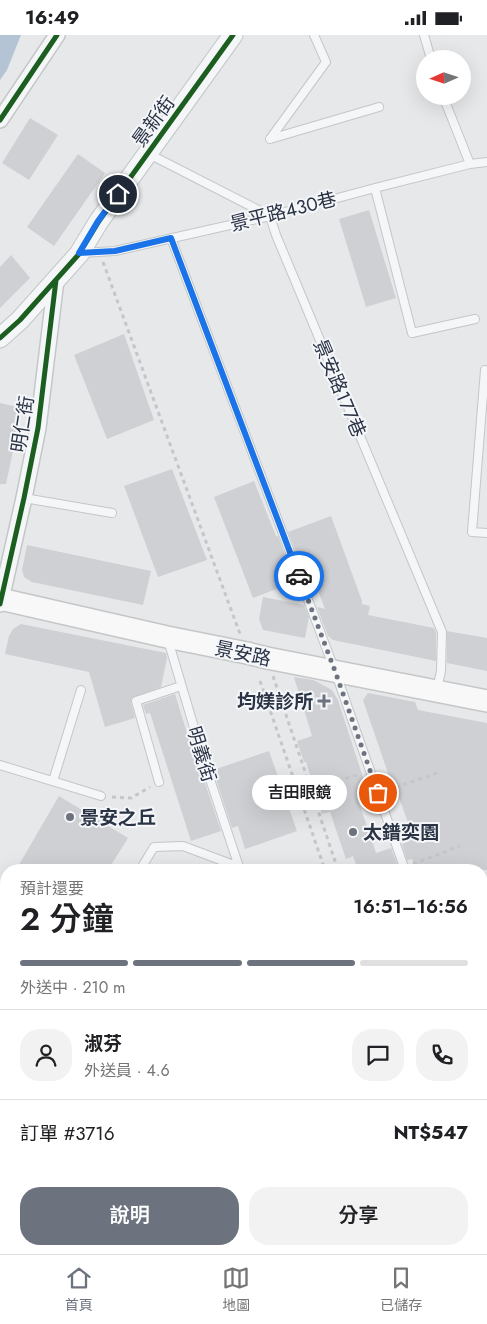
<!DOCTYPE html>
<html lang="zh-TW">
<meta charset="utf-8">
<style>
body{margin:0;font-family:Jost,"Noto Sans TC",sans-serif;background:#f2f2f2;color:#202124;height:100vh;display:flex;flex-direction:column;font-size:19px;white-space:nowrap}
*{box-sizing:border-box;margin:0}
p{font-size:16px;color:#757577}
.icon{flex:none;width:28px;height:28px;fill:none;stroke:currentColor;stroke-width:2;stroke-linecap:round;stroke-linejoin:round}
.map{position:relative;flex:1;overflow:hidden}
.side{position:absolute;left:0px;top:829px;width:488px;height:391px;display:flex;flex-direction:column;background:#fff;border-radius:20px 20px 0 0;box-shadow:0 5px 20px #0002}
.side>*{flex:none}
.needle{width:32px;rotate:267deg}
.buttons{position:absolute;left:416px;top:15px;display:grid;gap:10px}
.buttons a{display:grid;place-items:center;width:55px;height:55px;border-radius:50%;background:#fff;box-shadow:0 5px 20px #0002;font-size:25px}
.pin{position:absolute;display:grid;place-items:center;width:42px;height:42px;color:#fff;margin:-21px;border:2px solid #fff;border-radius:50%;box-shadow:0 1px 5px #0007}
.courier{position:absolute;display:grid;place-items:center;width:50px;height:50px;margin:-25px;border:4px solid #1a73e8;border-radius:50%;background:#fff;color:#222;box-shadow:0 1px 6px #0007}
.bubble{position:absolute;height:35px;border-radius:18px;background:#fff;box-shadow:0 5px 20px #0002;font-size:16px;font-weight:600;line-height:35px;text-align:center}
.head em{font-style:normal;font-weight:600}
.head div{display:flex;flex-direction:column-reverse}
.head{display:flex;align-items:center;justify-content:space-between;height:85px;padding:0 20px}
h1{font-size:32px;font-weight:600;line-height:38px}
.bar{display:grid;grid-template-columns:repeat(4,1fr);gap:8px 5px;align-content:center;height:60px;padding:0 20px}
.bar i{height:6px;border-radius:4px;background:#e0e0e0}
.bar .on{background:#6c737f}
.bar p{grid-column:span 4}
.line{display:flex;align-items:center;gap:12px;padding:0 20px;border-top:1px solid #e0e0e0}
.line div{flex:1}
.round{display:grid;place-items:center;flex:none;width:52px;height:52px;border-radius:20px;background:#f2f2f2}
.primary-button{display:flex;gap:10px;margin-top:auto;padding:10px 20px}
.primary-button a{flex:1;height:58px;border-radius:20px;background:#6c737f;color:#fff;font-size:20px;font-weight:600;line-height:58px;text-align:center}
.primary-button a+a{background:#f2f2f2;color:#202124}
.status{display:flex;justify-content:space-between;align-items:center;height:35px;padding:0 25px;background:#fff;direction:ltr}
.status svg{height:14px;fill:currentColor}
.menu{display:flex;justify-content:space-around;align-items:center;height:70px;border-top:1px solid #e0e0e0;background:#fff;font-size:14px;color:#757577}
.menu a{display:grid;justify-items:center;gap:2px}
.menu .on{color:#6c737f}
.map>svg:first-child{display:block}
.water{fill:#b4c4d5}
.building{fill:#ced0d3}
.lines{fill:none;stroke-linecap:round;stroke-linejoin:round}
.service-casing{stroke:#c4c6c8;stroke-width:10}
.minor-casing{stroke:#c4c6c8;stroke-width:18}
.tertiary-casing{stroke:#c4c6c8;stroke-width:21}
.secondary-casing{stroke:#c4c6c8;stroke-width:24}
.path{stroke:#c5c6ca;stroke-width:3;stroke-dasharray:4 4;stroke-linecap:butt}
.service{stroke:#f5f6f7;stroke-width:8}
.minor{stroke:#f5f6f7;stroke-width:15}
.tertiary{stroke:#f5f6f7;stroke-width:19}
.secondary{stroke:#f8f8f8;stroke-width:21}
.rail{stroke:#cecfd2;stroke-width:4;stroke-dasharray:2.5 5;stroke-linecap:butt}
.cycleway-casing{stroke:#f4f6f9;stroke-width:8}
.cycleway{stroke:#1b5e20;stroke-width:5}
.done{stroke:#6c737f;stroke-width:5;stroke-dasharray:0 9}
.route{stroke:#1a73e8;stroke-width:6}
.poi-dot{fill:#6c737f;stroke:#f4f6f9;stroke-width:2}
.labels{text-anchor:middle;stroke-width:4;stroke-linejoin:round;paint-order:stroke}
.street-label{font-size:19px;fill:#2b3445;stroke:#f4f6f9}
.poi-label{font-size:19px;font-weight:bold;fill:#2b3445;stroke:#f4f6f9;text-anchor:start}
</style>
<div class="status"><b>16:49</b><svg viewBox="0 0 49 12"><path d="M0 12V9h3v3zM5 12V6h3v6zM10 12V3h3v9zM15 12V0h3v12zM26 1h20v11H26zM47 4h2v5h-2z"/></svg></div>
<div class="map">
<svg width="487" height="1219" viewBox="0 0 487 1219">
<rect width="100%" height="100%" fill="#e6e8ea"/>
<path class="water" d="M0,0H21L7,35L0,45Z"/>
<path class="building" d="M30,83L58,100L29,145L2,128Z
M78,119L105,138L54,211L27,192Z
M369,175L396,263L366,272L339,184Z
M11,220L30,243L0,273V232Z
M124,299L154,385L107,404L74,320Z
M0,368L22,373L6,449H0Z
M172,434L207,525L158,542L124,451Z
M254,446L276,501H278L295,547L253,563L214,462Z
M331,481L362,566V569L370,571L368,580L434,593L436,598V626L333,605L328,601L317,572L325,574L312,540L306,542L288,497Z
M27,510L151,536L143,570L32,547L27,544L24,542L22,535Z
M263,562L304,570L309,582L305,603L263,595L259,584Z
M21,589L166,618L167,623L161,652L132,663L131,668L135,683L105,692L89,637L5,619L9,601L13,594Z
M447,596L487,603V636L447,628Z
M294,642L313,645L323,650L332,655L338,665L370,764L359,768L376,818L391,813L397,829L379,835H358L353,821L346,824L330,777L322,779L306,727H304L297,706L312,701Z
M368,658L415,667L418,675L487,688V835H416L412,824L407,825L402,809L410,806L406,795L410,793L394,749L392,750L363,665Z
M175,659L200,740L202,739L221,796L191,806L150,678L146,679L143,670Z
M269,716L297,796L245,814L238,791L232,793L213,735Z
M59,761L128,803L108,835H16Z"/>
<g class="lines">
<defs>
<path id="service" d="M424,0L431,24
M443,61L470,129
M270,104L326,27L314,0
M270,104L379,72
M147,118L270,181L276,200L442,597L441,636L437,654
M375,153L412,298L475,284
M171,203L335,636L405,835
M81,218L115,216L270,181L375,153L470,129L487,127
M485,335L472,497L487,498
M24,463L112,478
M168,605L204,726L240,835
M0,730L101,761
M53,746L81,655
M159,747L136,666L181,651
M140,835L154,812L183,811L239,832
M0,962L6,967
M481,1017H487
M0,1173L6,1163
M182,1219L186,1214"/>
<path id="minor" d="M0,85L57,0
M0,569L24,463L38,393L56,245
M374,1214L378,1219
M318,1219L331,1214"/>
<path id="tertiary" d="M0,303L20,285L79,219L99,186L233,0"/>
<path id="secondary" d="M0,564L167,602L247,618L267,623L487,666
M481,1125L487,1117
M481,1190L487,1183
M400,1219L405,1214
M457,1219L461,1214"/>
</defs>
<use href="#service" class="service-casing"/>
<use href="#minor" class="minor-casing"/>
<use href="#tertiary" class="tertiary-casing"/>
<use href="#secondary" class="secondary-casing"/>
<path class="path" d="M103,227L240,599
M273,641L338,835
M260,646L325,835
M315,753L360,739
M388,755L437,738
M112,762L131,763L150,752
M413,829L460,811
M481,919L487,921"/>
<use href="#service" class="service"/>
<use href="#minor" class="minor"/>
<use href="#tertiary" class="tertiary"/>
<use href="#secondary" class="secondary"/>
<path class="rail" d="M481,1146L487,1140
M481,1161L487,1154
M417,1219L422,1214
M431,1219L435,1214"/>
<defs>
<path id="cycleway" d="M0,85L57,0
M0,303L20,285L79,219L99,186L233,0
M0,569L24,463L38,393L56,245"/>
</defs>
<use href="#cycleway" class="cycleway-casing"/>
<use href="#cycleway" class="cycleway"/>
</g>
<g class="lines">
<path class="done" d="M299,541L335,636L378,758"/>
<path class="route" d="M118,159L98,186L79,218L115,216L171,203L299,541"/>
</g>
<g class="poi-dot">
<path d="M321.5 658.5h5v5h5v5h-5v5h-5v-5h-5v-5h5z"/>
<circle cx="70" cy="782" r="5"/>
<circle cx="353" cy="797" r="5"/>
</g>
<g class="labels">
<g class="street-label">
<text transform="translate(153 86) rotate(-54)" y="7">景新街</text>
<text transform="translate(283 176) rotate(-14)" y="7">景平路430巷</text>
<text transform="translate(340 353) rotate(67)" y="7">景安路177巷</text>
<text transform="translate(22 389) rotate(-81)" y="7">明仁街</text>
<text transform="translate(243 618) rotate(12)" y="7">景安路</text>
<text transform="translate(202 719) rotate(73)" y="7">明義街</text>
</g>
<g class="poi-label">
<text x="313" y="673" text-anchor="end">均媄診所</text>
<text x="80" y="789">景安之丘</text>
<text x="363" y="804">太鐠奕園</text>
</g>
</g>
</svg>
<div class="buttons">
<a><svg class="needle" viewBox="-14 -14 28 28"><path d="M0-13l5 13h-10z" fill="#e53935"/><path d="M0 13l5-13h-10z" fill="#757577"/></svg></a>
</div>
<div class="pin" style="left:378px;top:758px;background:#ea580c"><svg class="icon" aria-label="bag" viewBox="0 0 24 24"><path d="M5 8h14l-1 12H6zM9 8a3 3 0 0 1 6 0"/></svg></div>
<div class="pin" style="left:118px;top:159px;background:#1f2937"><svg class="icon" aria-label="home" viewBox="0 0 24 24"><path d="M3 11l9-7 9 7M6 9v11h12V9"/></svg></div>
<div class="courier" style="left:299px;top:541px"><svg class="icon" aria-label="car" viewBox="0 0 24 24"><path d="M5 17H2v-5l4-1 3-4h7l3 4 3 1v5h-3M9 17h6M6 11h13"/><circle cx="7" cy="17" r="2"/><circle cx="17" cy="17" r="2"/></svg></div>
<div class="bubble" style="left:252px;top:740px;width:95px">吉田眼鏡</div>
<section class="side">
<div class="head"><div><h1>2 分鐘</h1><p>預計還要</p></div><em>16:51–16:56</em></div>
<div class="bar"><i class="on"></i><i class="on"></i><i class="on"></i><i></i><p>外送中 · 210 m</p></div>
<div class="line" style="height:90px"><a class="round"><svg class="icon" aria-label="person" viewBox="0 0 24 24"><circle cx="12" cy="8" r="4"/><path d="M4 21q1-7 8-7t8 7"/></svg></a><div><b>淑芬</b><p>外送員 · 4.6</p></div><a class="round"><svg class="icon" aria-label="chat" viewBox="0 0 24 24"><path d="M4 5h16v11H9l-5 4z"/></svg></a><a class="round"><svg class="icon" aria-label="phone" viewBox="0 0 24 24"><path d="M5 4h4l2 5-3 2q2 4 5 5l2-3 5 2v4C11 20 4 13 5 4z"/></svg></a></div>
<div class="line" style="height:65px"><div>訂單 #3716</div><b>NT$547</b></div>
<div class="primary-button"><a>說明</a><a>分享</a></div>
</section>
</div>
<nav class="menu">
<a class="on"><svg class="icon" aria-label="home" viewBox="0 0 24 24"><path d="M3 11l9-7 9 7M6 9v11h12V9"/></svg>首頁</a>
<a><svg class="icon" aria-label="map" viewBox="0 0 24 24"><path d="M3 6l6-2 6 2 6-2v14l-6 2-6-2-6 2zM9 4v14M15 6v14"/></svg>地圖</a>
<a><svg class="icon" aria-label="saved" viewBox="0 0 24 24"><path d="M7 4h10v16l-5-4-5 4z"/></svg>已儲存</a>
</nav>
